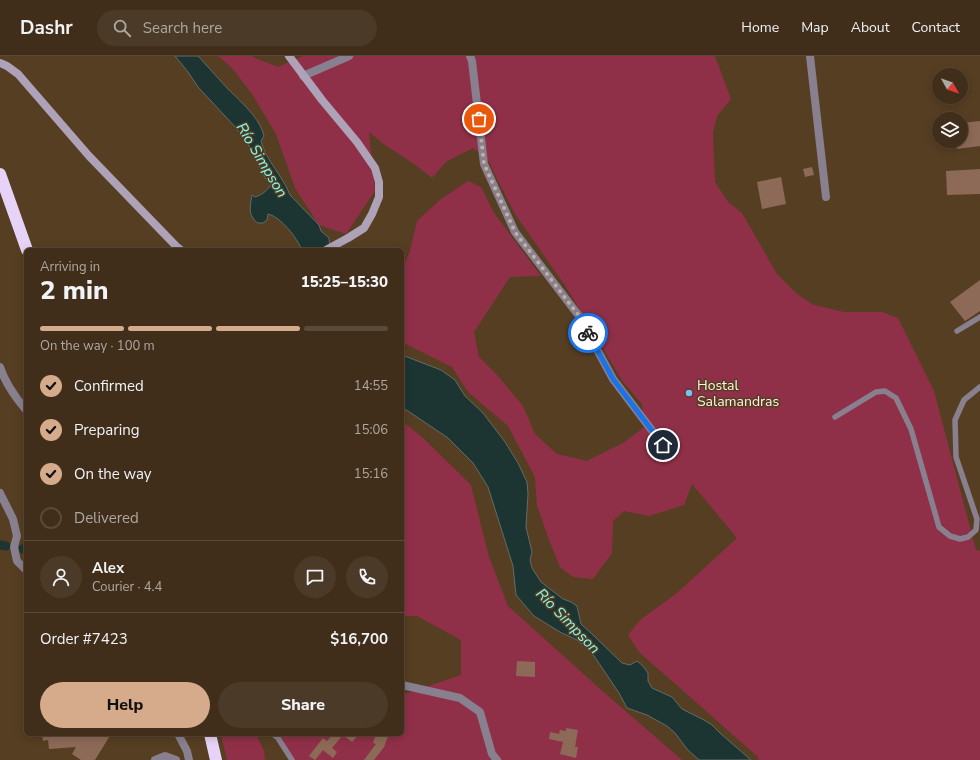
<!DOCTYPE html>
<meta charset="utf-8">
<style>
body{margin:0;font-family:"Nunito Sans",sans-serif;background:#4b3a27;color:#f1f3f6;height:100vh;display:flex;flex-direction:column;font-size:15px;white-space:nowrap}
*{box-sizing:border-box;margin:0}
p{font-size:13px;color:#aea8a2}
.icon{flex:none;width:22px;height:22px;fill:none;stroke:currentColor;stroke-width:2;stroke-linecap:round;stroke-linejoin:round}
.map{position:relative;flex:1;overflow:hidden}
.sheet{position:absolute;left:24px;top:192px;width:380px;height:488px;display:flex;flex-direction:column;background:#402e1a;border-radius:6px;box-shadow:0 2px 10px #0003,0 0 0 1px #594a39}
.sheet>*{flex:none}
.needle{width:26px;rotate:130deg}
.tools{position:absolute;left:932px;top:12px;display:grid;gap:8px}
.tools a{display:grid;place-items:center;width:36px;height:36px;border-radius:50%;background:#402e1a;box-shadow:0 2px 10px #0003,0 0 0 1px #594a39;font-size:20px}
.pin{position:absolute;display:grid;place-items:center;width:34px;height:34px;color:#fff;margin:-17px;border:2px solid #fff;border-radius:50%;box-shadow:0 1px 4px #0007}
.courier{position:absolute;display:grid;place-items:center;width:40px;height:40px;margin:-20px;border:3px solid #1a73e8;border-radius:50%;background:#fff;color:#222;box-shadow:0 1px 5px #0007}
.summary em{font-style:normal;font-weight:800}
.summary div{display:flex;flex-direction:column-reverse}
.summary{display:flex;align-items:center;justify-content:space-between;height:68px;padding:0 16px}
h1{font-size:26px;font-weight:800;line-height:30px}
.bar{display:grid;grid-template-columns:repeat(4,1fr);gap:6px 4px;align-content:center;height:48px;padding:0 16px}
.bar i{height:5px;border-radius:3px;background:#594a39}
.bar .active{background:#d6ab8b}
.bar p{grid-column:span 4}
.line{display:flex;align-items:center;gap:10px;padding:0 16px;border-top:1px solid #594a39}
.line div{flex:1}
.round{display:grid;place-items:center;flex:none;width:42px;height:42px;border-radius:21px;background:#4b3a27}
ol{padding:0 16px;list-style:none}
li{display:flex;align-items:center;gap:12px;height:44px}
li p{margin-inline-start:auto}
li .icon{padding:4px;border-radius:50%;background:#d6ab8b;color:#111;stroke-width:4}
li:last-child{color:#aea8a2}
li i{width:22px;height:22px;border:2px solid #594a39;border-radius:50%}
.action{display:flex;gap:8px;margin-top:auto;padding:8px 16px}
.action a{flex:1;height:46px;border-radius:24px;background:#d6ab8b;color:#111;font-size:16px;font-weight:800;line-height:46px;text-align:center}
.action a+a{background:#4b3a27;color:#f1f3f6}
header{display:flex;align-items:center;gap:24px;box-sizing:border-box;height:56px;padding:0 20px;background:#402e1a;border-bottom:1px solid #594a39}
header strong{font-size:19px}
nav{display:flex;gap:22px;margin-inline-start:auto;font-size:14px}
.search{width:280px;height:36px;background:#4b3a27;display:flex;align-items:center;gap:10px;box-sizing:border-box;padding:0 14px;border-radius:22px;color:#aea8a2;font-size:15px}
.map>svg:first-child{display:block}
.green{fill:#903048}
.water{fill:#1c3533;stroke:#606d68}
.lines{fill:none;stroke-linecap:round;stroke-linejoin:round}
.canal{stroke:#1c3533;stroke-width:9}
.building{fill:#8d6a57}
.lane{stroke:#88808f;stroke-width:5.5}
.street{stroke:#88808f;stroke-width:8}
.secondary{stroke:#aea2b9;stroke-width:8}
.highway{stroke:#e6d3f7;stroke-width:12}
.done{stroke:#c3b2a0;stroke-width:4;stroke-dasharray:0 7.2}
.route{stroke:#1a73e8;stroke-width:5}
.poi-dot{fill:#7fbdfa;stroke:#563e22;stroke-width:1.5}
.labels{text-anchor:middle;stroke-width:3;stroke-linejoin:round;paint-order:stroke}
.poi-label{font-size:14px;fill:#fdf1e4;stroke:#563e22;text-anchor:start}
.water-label{font-size:15px;font-style:italic;fill:#80fcf3;stroke:#563e22}
</style>
<header>
<strong>Dashr</strong>
<div class="search"><svg class="icon" aria-label="search" viewBox="0 0 24 24"><circle cx="10" cy="10" r="6"/><path d="M15 15l6 6"/></svg>Search here</div>
<nav><a>Home</a><a>Map</a><a>About</a><a>Contact</a></nav>
</header>
<div class="map">
<svg width="980" height="704" viewBox="0 0 980 704">
<rect width="100%" height="100%" fill="#563e22"/>
<path class="green" d="M218,0H252L255,2L278,11L303,0H715L731,43L717,60L713,77L715,126L728,146L742,157L777,218L797,238L814,249L844,256H882L898,262L934,335L976,494L980,495V704H759L758,701L639,596L628,579L640,564L677,537L737,482L692,428L684,449L649,460L624,455L613,465L612,497L593,523L573,521L560,511L549,484L537,449L535,421L508,370L468,336L452,311L402,286V214L410,195L417,165L441,143L468,125L481,131L494,157L541,220L510,221L474,276L479,301L498,320L523,350L535,378L557,398L587,405L623,387L644,371L642,348L623,326L566,231L515,158L498,125L487,102L473,92L447,105L432,122L414,108L385,89L369,76L375,135L346,178L319,169L295,132L276,78L252,38L232,12Z
M402,365L422,381L471,429L489,501L508,550L599,632L682,704H295L277,681L286,678H402V639L461,619V584L417,560H402Z
M223,678H256L264,695L265,704H227L222,683Z"/>
<path class="water" d="M175,0H198C208,11 218,22 228,33C241,46 260,62 264,80L261,85C266,105 283,120 290,139L319,169L321,175L329,182L330,194H302C297,182 281,161 268,158L267,164L263,167H258C256,166 254,164 253,162C248,156 251,146 252,139L255,141C262,139 270,133 272,126L265,122L251,93L238,74L198,31L188,16Z
M402,299L441,314L455,324L465,340L483,357L505,386L518,407L527,426L528,438L526,471L532,496L530,504L532,512L541,526L563,543L571,546L577,550L581,568L593,579L622,607L630,609L637,605L643,610L648,617V625L652,632L672,641L682,653L704,664L712,669L721,678L751,704H699L687,693L675,677L667,670L647,659L627,652L619,637L590,594L577,584L560,576L534,560L516,539L513,510L488,431L473,407L448,382L402,351Z"/>
<g class="lines">
<path class="canal" d="M0,489L6,490
M23,493H26"/>
</g>
<path class="building" d="M980,65V90L957,93L956,85H961V67Z
M812,111L814,119L805,121L803,113Z
M980,113V138L947,139L946,115Z
M781,121L786,148L762,153L757,126Z
M980,224V255L965,265L950,246Z
M517,605L535,606V621L516,620Z
M566,672L578,674L575,691H578L576,702L560,698L563,686L549,683L550,676L559,678L560,674L566,675Z
M42,678H111L95,704H81L72,698L76,691L49,693L48,684L43,685Z
M333,678H359L352,686L343,679L332,692L337,696L333,702L323,694L315,704L309,700L323,682L327,685Z
M376,678H389L384,691L374,704H364L376,688L373,687Z"/>
<g class="lines">
<path class="lane" d="M957,275L980,261
M835,361L876,336L885,335L896,342L911,373L939,471L950,480L960,483L968,481L976,474L977,463L956,401L955,364L964,344L980,331
M276,679L292,704"/>
<path class="street" d="M470,0L472,5L484,108L515,176L579,260L613,323L663,389
M810,0L826,141
M303,20L349,0
M0,311C5,327 15,341 26,354
M0,437L13,463L17,480L14,491L17,505L26,514
M402,629L460,642L480,656L492,698L497,704
M178,678L187,695L189,704
M275,678L276,679
M155,704L165,700L176,704"/>
<path class="secondary" d="M289,0L322,44L357,86L375,112L379,126V141L372,158L364,172L348,182L326,194
M0,7L7,10L18,18L89,100L176,190L181,194"/>
<path class="highway" d="M0,118L27,194
M210,678L216,704"/>
</g>
<g class="lines">
<path class="done" d="M479,63L484,108L515,176L579,260L588,277"/>
<path class="route" d="M588,277L613,323L663,389"/>
</g>
<circle class="poi-dot" cx="689" cy="337" r="4"/>
<g class="labels">
<g class="poi-label">
<text x="697" y="334">Hostal<tspan x="697" dy="16">Salamandras</tspan></text>
</g>
<g class="water-label">
<text transform="translate(262 104) rotate(59)" y="5">Río Simpson</text>
<text transform="translate(568 565) rotate(46)" y="5">Río Simpson</text>
</g>
</g>
</svg>
<div class="tools">
<a><svg class="needle" viewBox="-14 -14 28 28"><path d="M0-13l5 13h-10z" fill="#e53935"/><path d="M0 13l5-13h-10z" fill="#aea8a2"/></svg></a>
<a><svg class="icon" aria-label="layers" viewBox="0 0 24 24"><path d="M12 4l9 5-9 5-9-5zM3 14l9 5 9-5"/></svg></a>
</div>
<div class="pin" style="left:479px;top:63px;background:#ea580c"><svg class="icon" aria-label="bag" viewBox="0 0 24 24"><path d="M5 8h14l-1 12H6zM9 8a3 3 0 0 1 6 0"/></svg></div>
<div class="pin" style="left:663px;top:389px;background:#1f2937"><svg class="icon" aria-label="home" viewBox="0 0 24 24"><path d="M3 11l9-7 9 7M6 9v11h12V9"/></svg></div>
<div class="courier" style="left:588px;top:277px"><svg class="icon" aria-label="bike" viewBox="0 0 24 24"><circle cx="6" cy="16" r="4"/><circle cx="18" cy="16" r="4"/><path d="M6 16l4-8h5l3 8M10 8l3 8H6M13 5h3"/></svg></div>
<section class="sheet">
<div class="summary"><div><h1>2 min</h1><p>Arriving in</p></div><em>15:25–15:30</em></div>
<div class="bar"><i class="active"></i><i class="active"></i><i class="active"></i><i></i><p>On the way · 100 m</p></div>
<ol>
<li><svg class="icon" aria-label="check" viewBox="0 0 24 24"><path d="M5 12l5 5 9-10"/></svg>Confirmed<p>14:55</p></li>
<li><svg class="icon" aria-label="check" viewBox="0 0 24 24"><path d="M5 12l5 5 9-10"/></svg>Preparing<p>15:06</p></li>
<li><svg class="icon" aria-label="check" viewBox="0 0 24 24"><path d="M5 12l5 5 9-10"/></svg>On the way<p>15:16</p></li>
<li><i></i>Delivered</li>
</ol>
<div class="line" style="height:72px"><a class="round"><svg class="icon" aria-label="person" viewBox="0 0 24 24"><circle cx="12" cy="8" r="4"/><path d="M4 21q1-7 8-7t8 7"/></svg></a><div><b>Alex</b><p>Courier · 4.4</p></div><a class="round"><svg class="icon" aria-label="chat" viewBox="0 0 24 24"><path d="M4 5h16v11H9l-5 4z"/></svg></a><a class="round"><svg class="icon" aria-label="phone" viewBox="0 0 24 24"><path d="M5 4h4l2 5-3 2q2 4 5 5l2-3 5 2v4C11 20 4 13 5 4z"/></svg></a></div>
<div class="line" style="height:52px"><div>Order #7423</div><b>$16,700</b></div>
<div class="action"><a>Help</a><a>Share</a></div>
</section>
</div>
